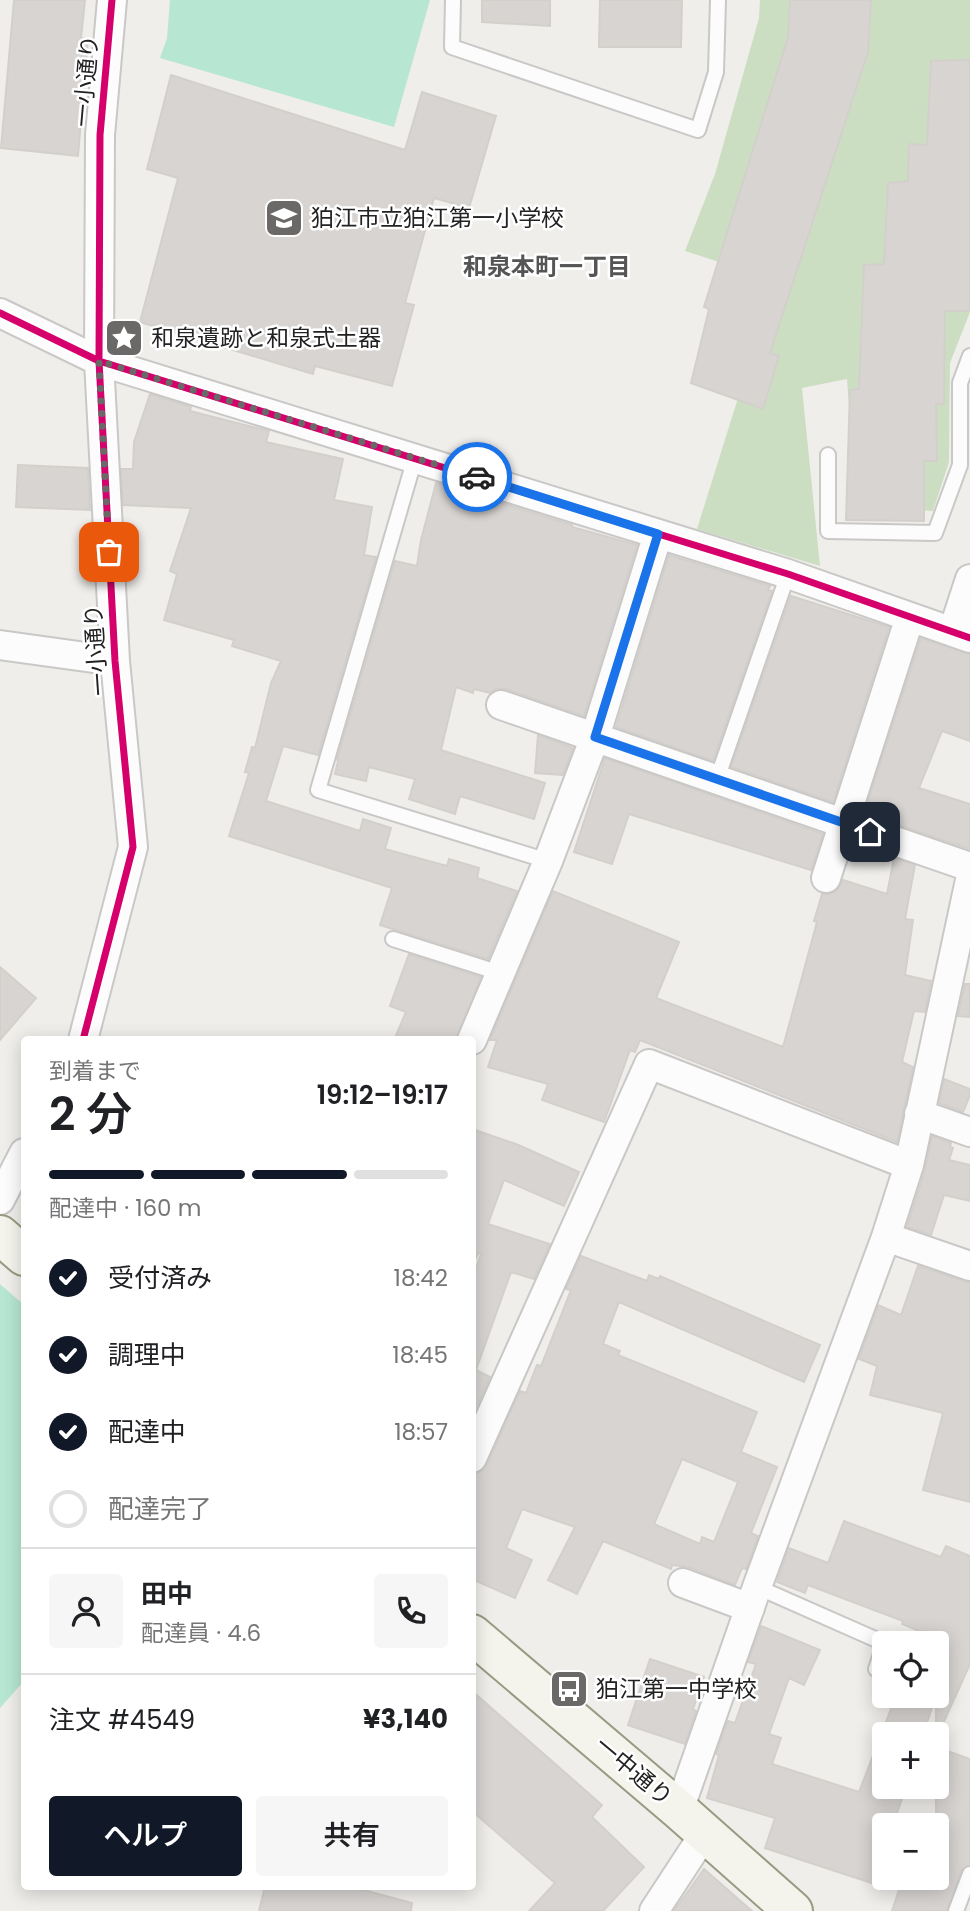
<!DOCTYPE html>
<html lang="ja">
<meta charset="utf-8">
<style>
body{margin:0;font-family:Poppins,"Noto Sans JP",sans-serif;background:#f6f6f6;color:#202124;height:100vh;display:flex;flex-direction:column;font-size:26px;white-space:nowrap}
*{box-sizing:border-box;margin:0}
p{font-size:23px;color:#757577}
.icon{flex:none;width:38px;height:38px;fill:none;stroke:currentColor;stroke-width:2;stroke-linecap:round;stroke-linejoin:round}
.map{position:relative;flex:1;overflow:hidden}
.drawer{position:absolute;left:21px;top:1036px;width:455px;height:854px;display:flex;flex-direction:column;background:#fff;border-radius:7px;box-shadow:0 4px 18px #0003}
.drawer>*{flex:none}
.controls{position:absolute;left:872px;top:1631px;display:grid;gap:14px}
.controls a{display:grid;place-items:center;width:77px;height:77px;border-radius:7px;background:#fff;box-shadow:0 4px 18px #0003;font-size:35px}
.pin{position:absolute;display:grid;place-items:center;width:60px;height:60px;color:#fff;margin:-30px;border-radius:14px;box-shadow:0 4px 10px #0006}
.courier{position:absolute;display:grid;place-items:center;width:70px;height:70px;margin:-35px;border:5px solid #1a73e8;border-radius:50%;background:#fff;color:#222;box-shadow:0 2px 9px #0007}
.summary em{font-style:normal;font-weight:600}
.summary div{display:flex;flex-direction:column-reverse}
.summary{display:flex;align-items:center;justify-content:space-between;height:119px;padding:0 28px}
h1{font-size:46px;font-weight:600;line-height:52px}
.bar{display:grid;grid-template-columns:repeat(4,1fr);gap:10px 7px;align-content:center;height:84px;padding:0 28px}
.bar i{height:9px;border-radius:5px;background:#e0e0e0}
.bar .current{background:#111827}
.bar p{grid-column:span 4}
.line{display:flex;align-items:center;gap:18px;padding:0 28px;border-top:2px solid #e0e0e0}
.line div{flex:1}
.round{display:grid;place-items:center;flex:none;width:74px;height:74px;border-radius:7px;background:#f6f6f6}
ol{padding:0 28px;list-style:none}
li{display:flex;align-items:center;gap:21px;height:77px}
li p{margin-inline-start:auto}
li .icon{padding:7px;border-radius:50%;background:#111827;color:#fff;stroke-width:4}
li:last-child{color:#757577}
li i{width:38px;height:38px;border:4px solid #e0e0e0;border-radius:50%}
.primary-button{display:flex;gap:14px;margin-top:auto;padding:14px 28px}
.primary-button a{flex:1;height:80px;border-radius:7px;background:#111827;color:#fff;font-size:28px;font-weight:600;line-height:80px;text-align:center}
.primary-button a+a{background:#f6f6f6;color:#202124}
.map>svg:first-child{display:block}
.forest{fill:#cbdec1}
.pitch{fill:#b7e6d2}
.building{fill:#d7d4d2;stroke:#d3d0cc;stroke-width:2;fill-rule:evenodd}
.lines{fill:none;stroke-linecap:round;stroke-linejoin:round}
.lane-casing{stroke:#c9c8c7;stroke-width:18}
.street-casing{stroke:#c9c8c7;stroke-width:32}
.secondary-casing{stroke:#999a82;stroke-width:42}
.lane{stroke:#fdfcfc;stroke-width:14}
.street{stroke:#fdfcfc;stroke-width:28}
.secondary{stroke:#f4f4ed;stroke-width:38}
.cycleway-casing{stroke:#fff;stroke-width:11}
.cycleway{stroke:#d6006c;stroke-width:7}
.done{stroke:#6a6968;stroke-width:7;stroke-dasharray:0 12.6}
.route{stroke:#1a73e8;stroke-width:9}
.labels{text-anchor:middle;stroke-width:5;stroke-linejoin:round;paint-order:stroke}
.street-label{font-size:23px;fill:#222;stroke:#fff}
.poi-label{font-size:23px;fill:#222;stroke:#fff;text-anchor:start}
.neighbourhood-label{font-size:24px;font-weight:bold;fill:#555;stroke:#fff}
</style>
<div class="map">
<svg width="970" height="1911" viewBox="0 0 970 1911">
<rect width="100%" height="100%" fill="#f0eeeb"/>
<path class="forest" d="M760,0H970V312L950,363L949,462L933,511L856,505L847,379L802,388L820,566L697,529L775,280L685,251L715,174L759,18Z"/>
<path class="pitch" d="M170,0H430L394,127L160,58L167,38Z
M0,1284L24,1305V1681L0,1708Z"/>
<path class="building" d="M14,0H85L81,38L88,39L78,156L1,148Z
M482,0H550V26L482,22Z
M600,0H682L681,47H599Z
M790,0H871L868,52L770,353L779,356L763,409L691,383L709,309L704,307L788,37Z
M970,60V311H945L944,404H936L937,461H924V521L846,520L850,390L859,389L864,265L884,264L888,183L908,181L909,144L927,145L931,61Z
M171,75L405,150L422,92L496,116L469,208L434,198L405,303L414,305L392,386L315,366L313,374L140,322L178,178L147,169Z
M150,394L191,407L190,411L269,431L266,442L343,459L334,500L372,507L364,555L376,557L318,755L283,746L266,801L360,831L363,819L391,828L385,849L447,866L449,859L479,868L477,878L517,891L488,959L380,925L392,888L229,836L249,773L245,772L252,747L255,748L271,683L281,661L232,646L234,640L164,620L177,574L170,571L191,508L123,505L121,469H133L134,442Z
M18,465L88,468L90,510L16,507Z
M436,483L572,525V527L637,545L584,716L506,689H497L490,693L474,689L473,693L456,687L441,750L545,783L534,819L460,796L455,814L409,799L415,779L369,767L366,781L335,774L338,761L337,760L395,561L417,566L421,540Z
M669,555L770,586L768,590L772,591L713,761L616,727Z
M791,596L889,627L833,802L731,767Z
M921,638L970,654V741L942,731L919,788L970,804V849L864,813Z
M538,735L573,748L563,775L535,773Z
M605,758L823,834L811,870L629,814L612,864L574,852Z
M894,858L915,865L905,919L913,920L905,975L931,981L925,1012L914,1011L902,1062L913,1067L897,1142L640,1040L635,1052L630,1050L604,1122L542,1100L548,1084L488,1067L497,1040H490L553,891L679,942L656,998L783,1047L817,922L814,921L822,894H830L837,891L843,880L887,894Z
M409,954L481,977L456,1040H394L406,1012L390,1006Z
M0,967L36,998L0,1040Z
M965,984H970V1017L958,1016Z
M944,1079L970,1089V1095L963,1112L939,1103Z
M472,1129L516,1144L579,1172L564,1206L504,1180L488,1224L550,1244L534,1279L511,1272L476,1370L490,1377L472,1416V1280L481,1254L478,1253L476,1258L472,1257Z
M932,1136L951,1143L950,1147L953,1148L949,1160L970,1165V1201L944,1195L931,1235L907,1227L925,1170Z
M581,1256L647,1281L649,1275L659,1279L660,1276L820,1345L804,1382L619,1302L603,1344L620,1351L618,1355L757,1412L741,1452L777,1467L751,1533L758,1536L746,1569L742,1568L735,1585L689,1567L672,1565L671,1569L603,1541L577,1594L548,1580L575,1527L522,1509L506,1548L532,1560L515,1598L472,1579V1474L481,1472L487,1465L520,1391L526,1393L537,1365L541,1366L571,1290L566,1289ZM682,1459L738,1482L714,1542L702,1537L700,1544L654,1524Z
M918,1266L970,1283V1502L923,1490L943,1413L870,1395L877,1366L859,1359L878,1305L901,1315Z
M844,1521L941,1557L946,1546L970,1556V1664L936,1739V1638L902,1624L903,1621L808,1585L805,1593L777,1582L789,1548L828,1563Z
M761,1626L820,1650L804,1685L789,1678L769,1734L781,1738L772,1764L859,1792L896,1696H936L923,1734H884V1787H906L893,1825H884V1887L765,1848L775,1818L707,1798L719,1755L716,1754L728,1721L735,1723L756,1664L748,1662Z
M650,1659L704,1677L693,1709L696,1711L685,1744L628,1725Z
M472,1691L602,1805L592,1817L644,1867L603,1911H529L555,1883L472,1811Z
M936,1747L970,1759V1865L961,1871L947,1911H892L903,1878H936Z
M704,1869L752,1911H674Z
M265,1886H349L412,1903L411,1911H259Z"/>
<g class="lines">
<defs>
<path id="lane" d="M453,0L452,47L698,130L716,72L718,0
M828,455V531L935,533L960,465V383L970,356
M415,458L318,790L548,861
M717,779L788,574
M393,939L500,973
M757,1587L884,1643
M876,1669L884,1645
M956,1911L970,1874"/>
<path id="street" d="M0,313L99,361L788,574L970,638
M953,631L970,579
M0,645L115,661
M501,705L970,867
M826,878L910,617
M83,1040L133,847L115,661L99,361L100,135L112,0
M472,1040L548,861L595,737L658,534
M919,1114L970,1132
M0,1200L24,1153
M886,1237L970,1266
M472,1458L649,1064L909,1165
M683,1583L750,1608
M679,1810L757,1587L886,1237L909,1165L970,880
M654,1911L705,1833"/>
<path id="secondary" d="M0,1235L24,1256
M472,1634L679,1810L793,1911"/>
</defs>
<use href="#lane" class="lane-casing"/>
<use href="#street" class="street-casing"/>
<use href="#secondary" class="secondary-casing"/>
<use href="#lane" class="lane"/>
<use href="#street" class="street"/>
<use href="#secondary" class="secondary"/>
<defs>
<path id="cycleway" d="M0,313L99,361L788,574L970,638
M83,1040L133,847L115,661L99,361L100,135L112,0"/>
</defs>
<use href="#cycleway" class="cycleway-casing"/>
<use href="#cycleway" class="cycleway"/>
</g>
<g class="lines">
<path class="done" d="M109,552L99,361L477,477"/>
<path class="route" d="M477,477L658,534L595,737L870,832"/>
</g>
<defs>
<symbol id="school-square" viewBox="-11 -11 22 22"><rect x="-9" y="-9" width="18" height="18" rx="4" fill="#6a6968" stroke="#fff"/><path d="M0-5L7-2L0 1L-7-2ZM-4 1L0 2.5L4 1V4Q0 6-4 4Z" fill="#fff"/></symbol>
<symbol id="sight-square" viewBox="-11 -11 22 22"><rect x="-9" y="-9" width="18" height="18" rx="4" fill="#6a6968" stroke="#fff"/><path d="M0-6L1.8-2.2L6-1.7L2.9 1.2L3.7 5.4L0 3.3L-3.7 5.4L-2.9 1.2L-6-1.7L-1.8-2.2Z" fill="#fff"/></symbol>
<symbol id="bus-square" viewBox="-11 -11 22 22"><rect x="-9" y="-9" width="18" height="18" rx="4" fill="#6a6968" stroke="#fff"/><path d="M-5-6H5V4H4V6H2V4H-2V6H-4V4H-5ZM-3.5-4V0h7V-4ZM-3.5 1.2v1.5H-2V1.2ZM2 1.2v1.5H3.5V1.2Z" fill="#fff"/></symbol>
</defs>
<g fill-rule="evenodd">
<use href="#school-square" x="262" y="196" width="44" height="44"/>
<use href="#sight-square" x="102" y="316" width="44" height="44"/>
<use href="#bus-square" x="547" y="1667" width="44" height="44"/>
</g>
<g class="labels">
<g class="street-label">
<text transform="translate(86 81) rotate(-85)" y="8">一小通り</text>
<text transform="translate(96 650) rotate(-94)" y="8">一小通り</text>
<text transform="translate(634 1771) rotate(40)" y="8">一中通り</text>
</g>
<g class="poi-label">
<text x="311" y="226">狛江市立狛江第一小学校</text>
<text x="151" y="346">和泉遺跡と和泉式土器</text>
<text x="596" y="1697">狛江第一中学校</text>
</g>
<g class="neighbourhood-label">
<text x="547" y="275">和泉本町一丁目</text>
</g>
</g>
</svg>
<div class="controls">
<a><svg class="icon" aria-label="locate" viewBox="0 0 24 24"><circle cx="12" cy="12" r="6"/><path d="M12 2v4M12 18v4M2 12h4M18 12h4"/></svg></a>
<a>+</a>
<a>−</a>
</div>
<div class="pin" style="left:109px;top:552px;background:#ea580c"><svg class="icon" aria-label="bag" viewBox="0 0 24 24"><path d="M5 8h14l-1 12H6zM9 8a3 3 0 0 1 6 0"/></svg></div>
<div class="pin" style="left:870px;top:832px;background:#1f2937"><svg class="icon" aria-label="home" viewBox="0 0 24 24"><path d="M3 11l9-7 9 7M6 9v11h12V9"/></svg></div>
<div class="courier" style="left:477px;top:477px"><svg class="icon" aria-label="car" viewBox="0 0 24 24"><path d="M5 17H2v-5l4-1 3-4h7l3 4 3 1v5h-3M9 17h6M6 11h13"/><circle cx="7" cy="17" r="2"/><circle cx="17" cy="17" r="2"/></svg></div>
<section class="drawer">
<div class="summary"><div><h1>2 分</h1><p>到着まで</p></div><em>19:12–19:17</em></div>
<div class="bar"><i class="current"></i><i class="current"></i><i class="current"></i><i></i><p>配達中 · 160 m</p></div>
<ol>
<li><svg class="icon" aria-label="check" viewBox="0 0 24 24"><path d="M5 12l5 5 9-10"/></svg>受付済み<p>18:42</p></li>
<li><svg class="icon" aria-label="check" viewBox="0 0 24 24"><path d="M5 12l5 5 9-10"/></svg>調理中<p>18:45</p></li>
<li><svg class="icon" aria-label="check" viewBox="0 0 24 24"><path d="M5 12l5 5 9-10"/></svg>配達中<p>18:57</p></li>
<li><i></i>配達完了</li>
</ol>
<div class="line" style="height:126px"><a class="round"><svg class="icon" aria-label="person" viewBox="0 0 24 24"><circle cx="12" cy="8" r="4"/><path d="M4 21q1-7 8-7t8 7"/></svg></a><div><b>田中</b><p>配達員 · 4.6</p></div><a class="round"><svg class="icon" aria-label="phone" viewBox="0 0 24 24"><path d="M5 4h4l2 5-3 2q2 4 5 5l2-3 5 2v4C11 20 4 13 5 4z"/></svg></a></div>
<div class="line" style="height:91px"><div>注文 #4549</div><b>¥3,140</b></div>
<div class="primary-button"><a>ヘルプ</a><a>共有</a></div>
</section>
</div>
